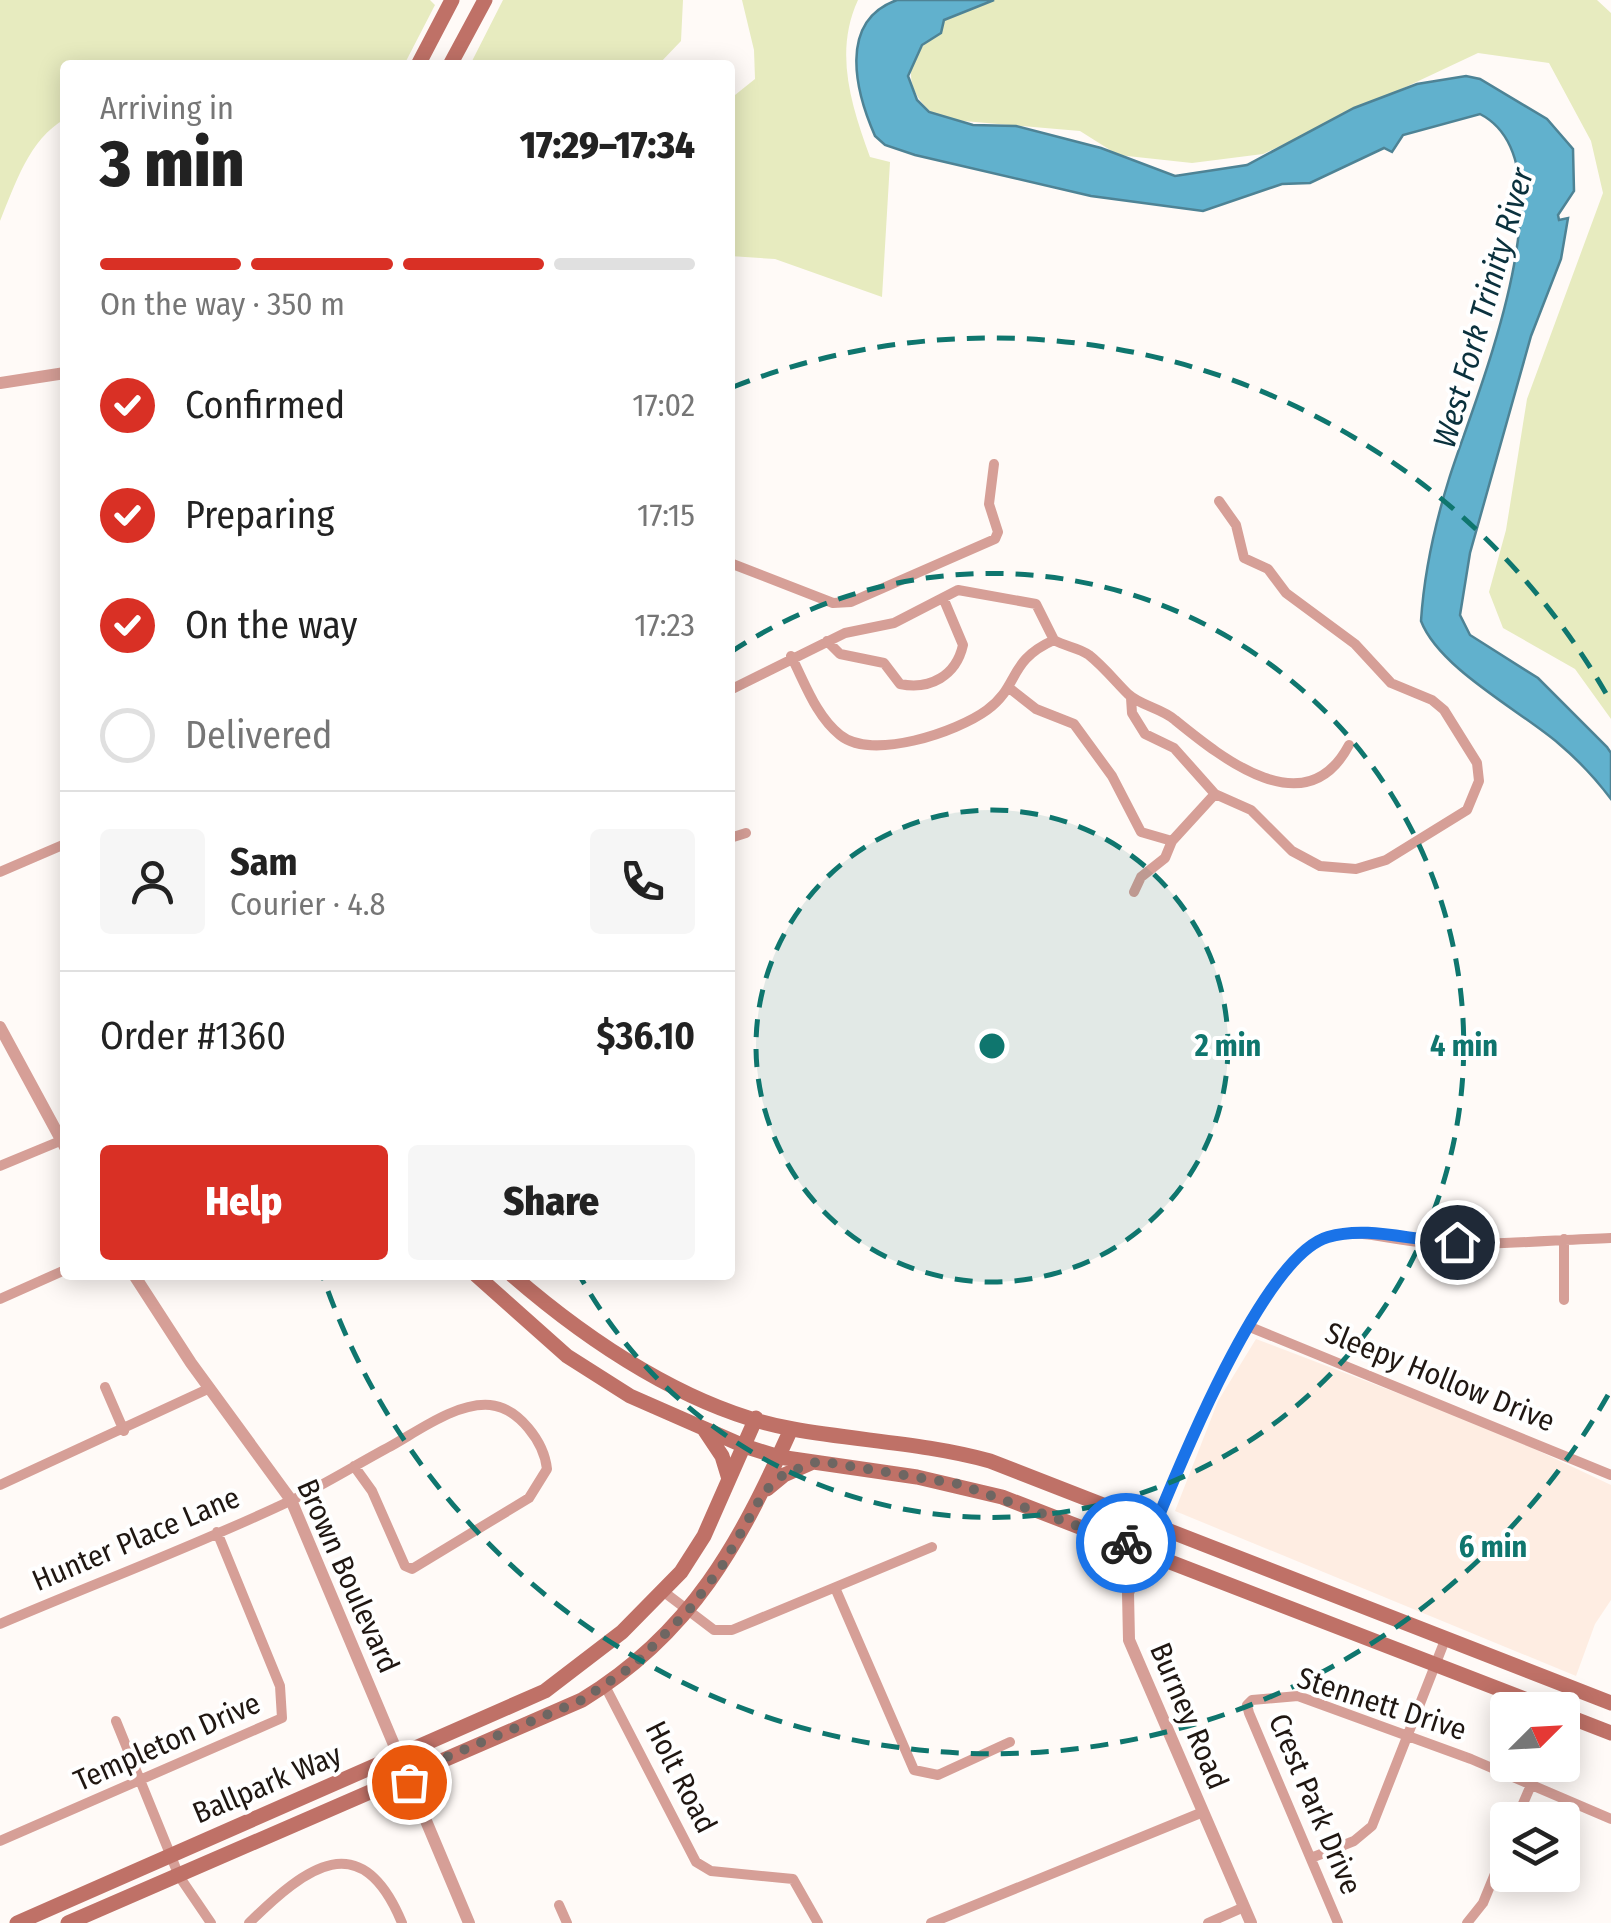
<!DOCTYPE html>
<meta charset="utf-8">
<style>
body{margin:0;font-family:"Fira Sans Condensed",sans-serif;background:#f6f6f6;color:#222;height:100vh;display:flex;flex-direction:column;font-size:38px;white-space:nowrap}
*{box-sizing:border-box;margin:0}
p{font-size:32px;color:#767676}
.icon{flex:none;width:55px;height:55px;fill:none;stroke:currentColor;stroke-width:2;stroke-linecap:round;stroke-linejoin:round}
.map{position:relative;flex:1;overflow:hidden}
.drawer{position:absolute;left:60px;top:60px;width:675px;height:1220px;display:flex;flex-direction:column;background:#fff;border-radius:10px;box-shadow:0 5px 25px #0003}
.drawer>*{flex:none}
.needle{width:65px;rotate:66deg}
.tools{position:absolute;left:1490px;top:1692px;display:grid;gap:20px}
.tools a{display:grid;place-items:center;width:90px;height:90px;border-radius:10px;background:#fff;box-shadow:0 5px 25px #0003;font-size:50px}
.pin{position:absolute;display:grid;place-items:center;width:85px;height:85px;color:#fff;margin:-42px;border:5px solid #fff;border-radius:50%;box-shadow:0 2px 10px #0007}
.courier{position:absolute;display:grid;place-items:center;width:100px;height:100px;margin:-50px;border:8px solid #1a73e8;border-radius:50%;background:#fff;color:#222;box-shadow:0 2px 12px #0007}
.headline em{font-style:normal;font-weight:800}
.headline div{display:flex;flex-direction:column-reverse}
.headline{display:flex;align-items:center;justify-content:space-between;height:170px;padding:0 40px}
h1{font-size:65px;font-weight:800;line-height:75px}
.bar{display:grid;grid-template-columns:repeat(4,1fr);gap:15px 10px;align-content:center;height:120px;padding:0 40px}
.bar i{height:12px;border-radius:8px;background:#e0e0e0}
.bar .on{background:#d93025}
.bar p{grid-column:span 4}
.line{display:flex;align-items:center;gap:25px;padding:0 40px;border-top:2px solid #e0e0e0}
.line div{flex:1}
.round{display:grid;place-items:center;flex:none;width:105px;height:105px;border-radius:10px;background:#f6f6f6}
ol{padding:0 40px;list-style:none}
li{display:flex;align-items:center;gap:30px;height:110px}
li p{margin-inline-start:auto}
li .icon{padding:10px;border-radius:50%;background:#d93025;color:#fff;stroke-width:4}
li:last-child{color:#767676}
li i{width:55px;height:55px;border:5px solid #e0e0e0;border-radius:50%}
.cta{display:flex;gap:20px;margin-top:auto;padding:20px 40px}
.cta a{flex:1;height:115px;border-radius:10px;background:#d93025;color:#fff;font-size:40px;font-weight:800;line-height:115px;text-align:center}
.cta a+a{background:#f6f6f6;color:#222}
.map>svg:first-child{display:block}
.education{fill:#feede2}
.green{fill:#e7ebbf}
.water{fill:#61b1cd;stroke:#4e8395;stroke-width:2.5}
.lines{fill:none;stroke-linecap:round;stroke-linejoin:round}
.minor{stroke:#d69f97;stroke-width:10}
.tertiary{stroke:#d69f97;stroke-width:12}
.secondary{stroke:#bf7167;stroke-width:15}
.done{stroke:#6e6662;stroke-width:10;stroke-dasharray:0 18}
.route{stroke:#1a73e8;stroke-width:12}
.ring{fill:none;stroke:#0f766e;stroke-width:5;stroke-dasharray:18 12}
.labels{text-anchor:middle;stroke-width:8;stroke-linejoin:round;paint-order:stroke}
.street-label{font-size:30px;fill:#201712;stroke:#fff}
.water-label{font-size:32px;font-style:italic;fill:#0a313d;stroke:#fff}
.centre{fill:#0f766e;stroke:#fff;stroke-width:5}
.ring-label{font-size:30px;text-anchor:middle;font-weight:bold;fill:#0f766e;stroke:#fff;stroke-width:8;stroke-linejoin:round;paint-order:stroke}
</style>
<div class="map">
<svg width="1611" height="1923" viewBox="0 0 1611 1923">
<rect width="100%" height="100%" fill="#fffaf7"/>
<path class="education" d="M1256,1339L1494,1430L1611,1485V1600L1595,1624L1576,1676L1175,1511L1218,1401Z"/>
<path class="green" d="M0,0H430L435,5L404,65H65V119C29,139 15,185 0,221Z
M503,0H683L681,41L658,65H470Z
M742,0H858C834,52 851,105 870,157L890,162L882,297L775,259L730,256V99L755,79L754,50Z
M994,0H1597L1611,13V719L1575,669L1503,628L1489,592L1506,530L1527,399L1603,193L1591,141L1549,63L1478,53L1263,154L1192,163L1118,155L1080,131L941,119C903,96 899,54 941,33L944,20Z"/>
<path class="water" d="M897,0H994L944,20L941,33L922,45L908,76L917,100L929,112L973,125L1016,126L1101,148L1175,176L1247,165L1354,108L1417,84L1466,76L1480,79L1547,119L1573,149L1574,191L1558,215L1559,220L1568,218L1561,259L1531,336L1470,553L1460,615L1470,635L1538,678L1607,747L1611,753V799C1596,779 1577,759 1558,743C1519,710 1439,668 1421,621C1424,574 1435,524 1449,479C1472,404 1577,164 1480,114L1403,135L1392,152L1384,148L1310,183L1282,184L1203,211L1091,196L915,155L885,145L875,136C856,93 837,21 897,0Z"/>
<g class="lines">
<path class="minor" d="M730,563L833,603L851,602L995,539L998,532L989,504L994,464
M827,641L840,654L884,663L900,684C930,690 956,676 963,645L944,600
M791,656C805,683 816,716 840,735C872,761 957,732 987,710C1020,686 1007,661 1054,640
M1008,687L1036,709L1074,724L1112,776L1141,832L1172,841
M730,690L845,633L894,623L958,590L1036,604L1054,640C1066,647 1078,647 1089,655C1103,666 1115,681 1128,694C1141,706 1161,708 1175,720C1223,759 1306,826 1349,745
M1131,698L1132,713L1145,734L1174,748L1215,794L1251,810L1292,851L1320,866L1356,869L1386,860L1467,810L1479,781L1477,763L1444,710L1432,700L1391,683L1355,644L1286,593L1268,569L1244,558L1236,525L1219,501
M730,838L746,833
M0,872L65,844
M1134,892L1141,877L1165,858L1172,841L1215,794
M0,1166L65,1139
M0,1299L65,1270
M1564,1300V1239
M1250,1327L1611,1475
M105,1387L124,1431
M0,1485L210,1388
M1154,1525C1182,1462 1263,1254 1329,1237C1361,1228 1388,1240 1420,1242C1483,1247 1548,1240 1611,1238
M836,1590L914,1770L938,1775L1010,1742
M664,1592L714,1630H732L932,1547
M0,1624C96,1583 195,1546 290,1501C324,1485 357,1464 391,1446C418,1431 457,1402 490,1405C519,1408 544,1442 547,1469L529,1498L412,1569L405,1566L372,1491L354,1466
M605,1686L696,1862L711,1871L793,1879L818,1923
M116,1721L179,1876L211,1923
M1516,1820L1531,1785
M0,1841L282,1718L280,1686L217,1532
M1311,1858L1354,1841L1372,1826L1445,1640
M559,1905L567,1923
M249,1923C306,1867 361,1824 402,1923
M931,1923L1203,1812
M1208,1923L1244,1907
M1338,1923L1249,1713L1247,1705L1252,1700L1298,1696L1471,1759L1611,1819
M1467,1923L1483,1903L1508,1842"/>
<path class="tertiary" d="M0,383L65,373
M0,1027L65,1147
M134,1275L191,1363L291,1500L469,1923
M1154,1525L1128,1593L1129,1640L1251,1923"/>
<path class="secondary" d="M418,65L452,0
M450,65L485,0
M476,1275L567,1356L630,1396L744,1446L779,1457L917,1477L1002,1497L1553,1710
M512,1275C588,1341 691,1411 793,1429C859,1441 925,1443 990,1461L1611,1703
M704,1429L722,1456L729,1479
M767,1489L784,1475L811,1463
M1562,1714L1611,1733
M17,1923L545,1691L622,1632L681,1572L704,1536L756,1418
M68,1923L582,1700C692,1633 740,1543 791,1429"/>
</g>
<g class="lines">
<path class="done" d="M409,1782L406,1774L582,1700L634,1665L689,1610L722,1566L764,1492L784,1474L819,1461L958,1484L1126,1543"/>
<path class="route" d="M1126,1543L1145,1550C1172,1483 1261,1256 1328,1237C1369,1225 1414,1242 1457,1242"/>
</g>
<circle cx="992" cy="1046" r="236" fill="#0f766e" fill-opacity=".12"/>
<g class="ring">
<circle cx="992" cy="1046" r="236"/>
<path d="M731 652A472 472 0 1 1 581 1278"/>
<path d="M1608 1395A708 708 0 0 1 323 1277M733 387A708 708 0 0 1 1608 697"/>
</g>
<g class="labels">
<g class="street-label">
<text transform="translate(1440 1377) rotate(22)" y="10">Sleepy Hollow Drive</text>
<text transform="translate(136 1539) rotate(-23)" y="10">Hunter Place Lane</text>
<text transform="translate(348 1576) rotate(66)" y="10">Brown Boulevard</text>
<text transform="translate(1382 1704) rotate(18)" y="10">Stennett Drive</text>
<text transform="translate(1189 1716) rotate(67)" y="10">Burney Road</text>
<text transform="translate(167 1742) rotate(-24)" y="10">Templeton Drive</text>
<text transform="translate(681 1777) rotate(63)" y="10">Holt Road</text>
<text transform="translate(267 1784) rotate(-23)" y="10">Ballpark Way</text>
<text transform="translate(1315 1804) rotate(67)" y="10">Crest Park Drive</text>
</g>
<g class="water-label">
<text transform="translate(1483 308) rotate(-74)" y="11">West Fork Trinity River</text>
</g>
</g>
<circle cx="992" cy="1046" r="15" class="centre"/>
<g class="ring-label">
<text x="1228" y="1056">2 min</text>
<text x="1464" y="1056">4 min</text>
<text x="1493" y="1557">6 min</text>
</g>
</svg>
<div class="tools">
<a><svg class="needle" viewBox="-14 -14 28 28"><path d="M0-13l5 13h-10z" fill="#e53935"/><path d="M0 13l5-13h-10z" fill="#767676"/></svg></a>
<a><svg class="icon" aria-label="layers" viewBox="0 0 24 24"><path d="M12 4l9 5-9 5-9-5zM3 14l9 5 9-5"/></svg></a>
</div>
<div class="pin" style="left:409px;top:1782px;background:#ea580c"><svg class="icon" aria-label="bag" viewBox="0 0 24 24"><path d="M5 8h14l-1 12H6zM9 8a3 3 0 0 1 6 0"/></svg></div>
<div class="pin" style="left:1457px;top:1242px;background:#1f2937"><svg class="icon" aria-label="home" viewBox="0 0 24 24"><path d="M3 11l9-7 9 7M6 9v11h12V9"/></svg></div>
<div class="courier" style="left:1126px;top:1543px"><svg class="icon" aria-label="bike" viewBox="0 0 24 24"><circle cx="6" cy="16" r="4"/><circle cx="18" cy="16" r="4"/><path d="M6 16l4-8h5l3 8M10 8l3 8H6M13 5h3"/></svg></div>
<section class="drawer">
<div class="headline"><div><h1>3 min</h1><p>Arriving in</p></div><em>17:29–17:34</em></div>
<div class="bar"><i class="on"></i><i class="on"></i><i class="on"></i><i></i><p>On the way · 350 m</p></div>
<ol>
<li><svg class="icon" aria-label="check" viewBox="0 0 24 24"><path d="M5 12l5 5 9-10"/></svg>Confirmed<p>17:02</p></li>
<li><svg class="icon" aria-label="check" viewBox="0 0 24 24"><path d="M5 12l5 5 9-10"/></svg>Preparing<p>17:15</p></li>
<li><svg class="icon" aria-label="check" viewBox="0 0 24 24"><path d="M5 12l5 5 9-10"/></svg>On the way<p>17:23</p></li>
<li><i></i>Delivered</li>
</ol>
<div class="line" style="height:180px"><a class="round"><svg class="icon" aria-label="person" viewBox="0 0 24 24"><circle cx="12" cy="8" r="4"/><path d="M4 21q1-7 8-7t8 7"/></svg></a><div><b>Sam</b><p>Courier · 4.8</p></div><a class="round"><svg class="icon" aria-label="phone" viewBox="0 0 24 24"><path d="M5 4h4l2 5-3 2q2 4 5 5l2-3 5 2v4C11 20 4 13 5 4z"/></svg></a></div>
<div class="line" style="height:130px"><div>Order #1360</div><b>$36.10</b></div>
<div class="cta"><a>Help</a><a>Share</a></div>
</section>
</div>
